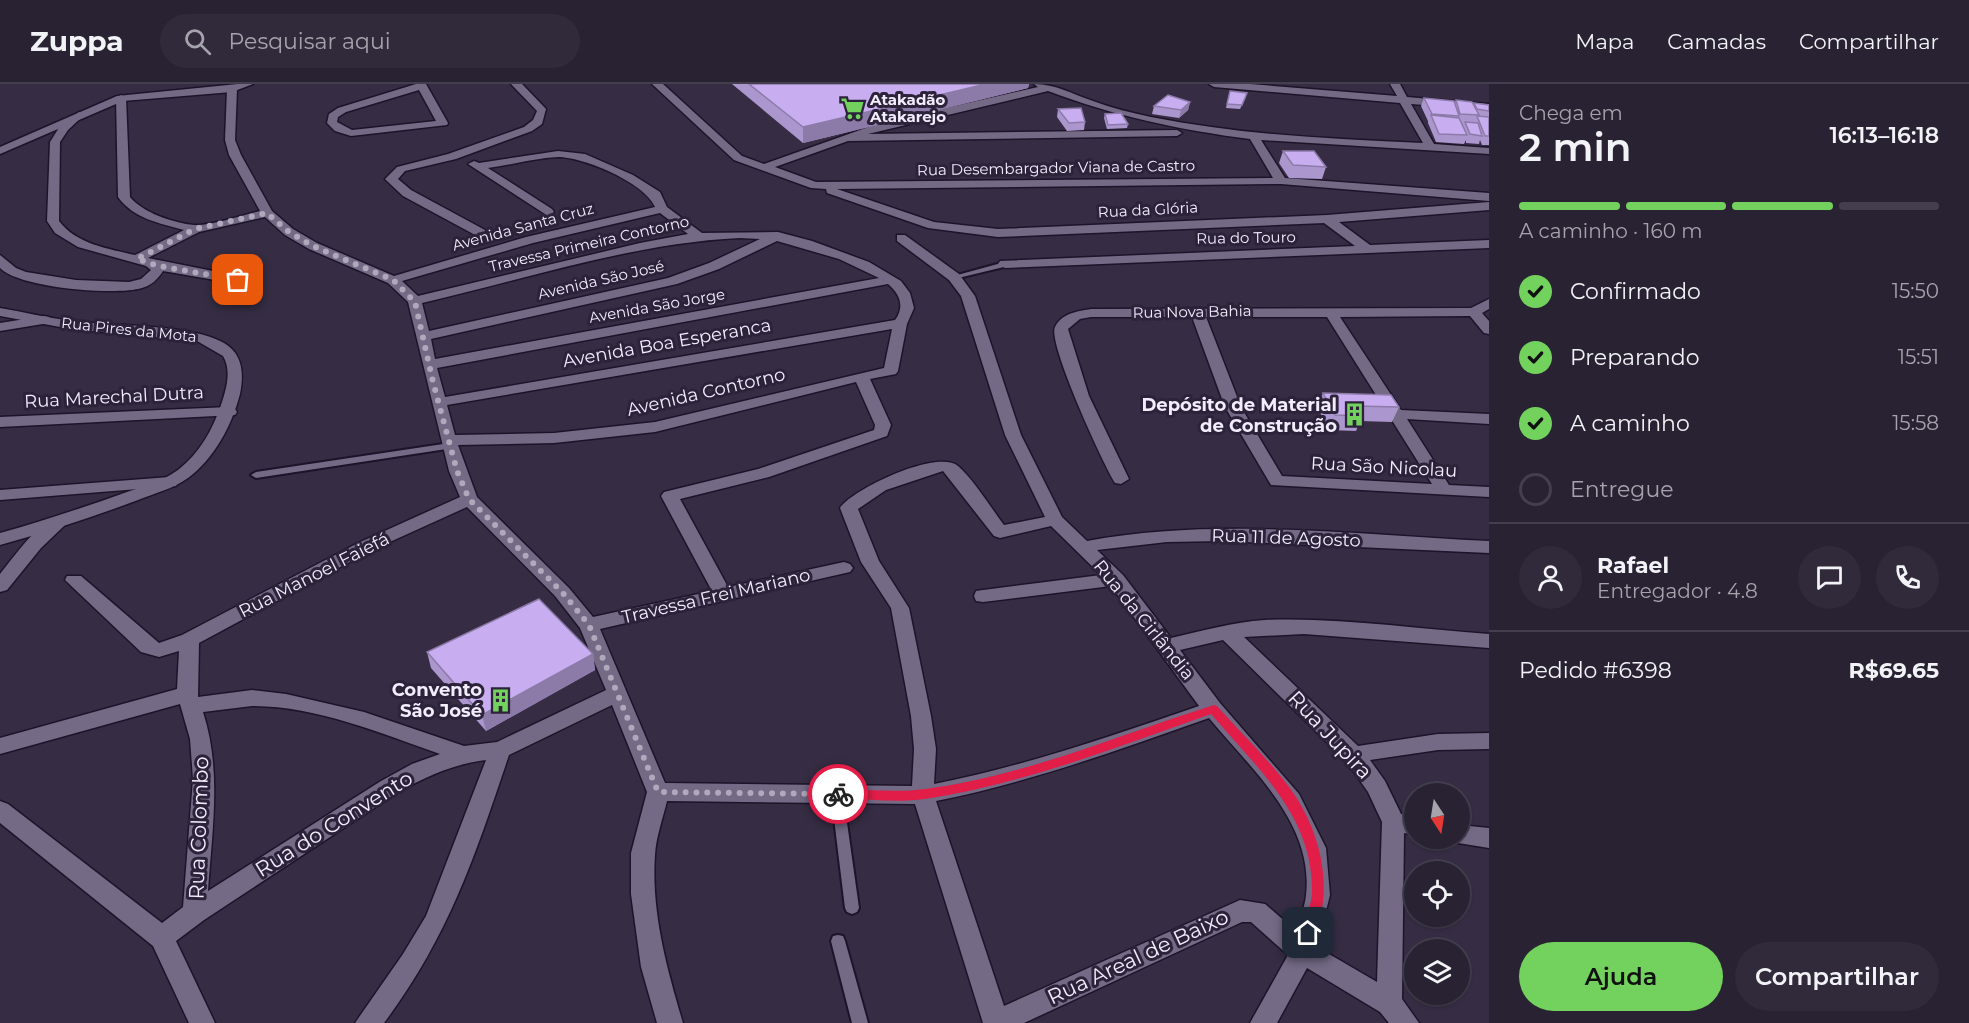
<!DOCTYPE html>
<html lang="pt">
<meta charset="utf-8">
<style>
body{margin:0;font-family:Montserrat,sans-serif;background:#302a3b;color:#f1f3f6;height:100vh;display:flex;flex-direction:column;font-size:22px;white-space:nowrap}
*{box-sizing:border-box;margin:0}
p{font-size:20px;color:#a5a4ac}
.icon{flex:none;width:33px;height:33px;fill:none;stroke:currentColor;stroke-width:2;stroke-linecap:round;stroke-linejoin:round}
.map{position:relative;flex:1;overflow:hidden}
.drawer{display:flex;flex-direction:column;background:#282233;width:480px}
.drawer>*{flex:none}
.needle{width:39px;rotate:168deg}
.controls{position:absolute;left:1404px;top:699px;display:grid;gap:12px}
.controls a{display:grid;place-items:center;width:66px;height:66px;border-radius:50%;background:#282233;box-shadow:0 2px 4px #0004,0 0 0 2px #443f4e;font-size:30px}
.pin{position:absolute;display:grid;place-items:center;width:51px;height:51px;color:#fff;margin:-26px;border-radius:12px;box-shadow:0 3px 9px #0006}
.courier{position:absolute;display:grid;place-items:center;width:60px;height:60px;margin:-30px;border:4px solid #e11d48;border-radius:50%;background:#fff;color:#222;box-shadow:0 2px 8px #0007}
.overview em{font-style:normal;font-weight:600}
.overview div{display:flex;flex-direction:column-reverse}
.overview{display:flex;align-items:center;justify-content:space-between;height:102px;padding:0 30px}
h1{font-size:39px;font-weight:600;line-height:45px}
.bar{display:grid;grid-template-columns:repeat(4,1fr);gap:9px 6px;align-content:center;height:72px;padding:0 30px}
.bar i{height:8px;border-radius:4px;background:#443f4e}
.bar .selected{background:#73d25d}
.bar p{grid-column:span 4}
.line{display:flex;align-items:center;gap:15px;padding:0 30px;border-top:2px solid #443f4e}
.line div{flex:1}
.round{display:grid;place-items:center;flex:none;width:63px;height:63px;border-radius:32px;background:#302a3b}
ol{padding:0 30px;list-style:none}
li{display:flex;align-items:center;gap:18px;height:66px}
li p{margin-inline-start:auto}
li .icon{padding:6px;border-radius:50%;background:#73d25d;color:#111;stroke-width:4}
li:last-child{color:#a5a4ac}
li i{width:33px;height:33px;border:3px solid #443f4e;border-radius:50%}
.primary-button{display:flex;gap:12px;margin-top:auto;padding:12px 30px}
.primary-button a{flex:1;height:69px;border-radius:36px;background:#73d25d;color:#111;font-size:24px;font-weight:600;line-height:69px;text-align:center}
.primary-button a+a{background:#302a3b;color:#f1f3f6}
header{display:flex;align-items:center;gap:36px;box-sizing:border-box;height:84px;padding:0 30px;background:#282233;border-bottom:2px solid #443f4e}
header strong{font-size:28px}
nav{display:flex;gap:33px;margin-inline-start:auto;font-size:21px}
.search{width:420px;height:54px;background:#302a3b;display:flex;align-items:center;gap:15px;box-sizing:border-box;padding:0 21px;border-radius:33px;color:#a5a4ac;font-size:22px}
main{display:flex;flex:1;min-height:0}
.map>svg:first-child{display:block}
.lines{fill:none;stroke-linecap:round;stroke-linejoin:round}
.service-casing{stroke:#1d142a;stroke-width:4}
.minor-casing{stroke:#1d142a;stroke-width:3}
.tertiary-casing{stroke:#1d142a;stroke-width:3}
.service{fill:#746a86;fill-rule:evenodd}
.minor{fill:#746a86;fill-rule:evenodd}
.tertiary{fill:#746a86;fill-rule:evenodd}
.wall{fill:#ac96ce}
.shaded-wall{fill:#8c7aa8}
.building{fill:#c8aef0;stroke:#8c7aa8;stroke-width:1.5}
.route{fill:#e11d48}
.done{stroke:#b0a9bc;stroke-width:6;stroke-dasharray:0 10.8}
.labels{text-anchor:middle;stroke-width:6;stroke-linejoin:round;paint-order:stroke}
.far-poi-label{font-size:15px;font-weight:bold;fill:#f2ecfc;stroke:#2c233a;text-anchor:start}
.far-street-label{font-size:15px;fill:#f2ecfc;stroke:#2c233a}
.street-label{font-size:18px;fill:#f2ecfc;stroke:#2c233a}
.poi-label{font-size:18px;font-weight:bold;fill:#f2ecfc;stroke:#2c233a;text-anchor:end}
.near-street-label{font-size:21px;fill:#f2ecfc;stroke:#2c233a}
</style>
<header>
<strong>Zuppa</strong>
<div class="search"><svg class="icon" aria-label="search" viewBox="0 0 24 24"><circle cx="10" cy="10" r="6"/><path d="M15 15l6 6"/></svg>Pesquisar aqui</div>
<nav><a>Mapa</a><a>Camadas</a><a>Compartilhar</a></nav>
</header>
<main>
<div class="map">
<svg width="1489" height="939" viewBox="0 0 1489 939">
<rect width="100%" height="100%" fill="#362d44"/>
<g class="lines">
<defs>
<path id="service" d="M1005,178L1009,180L1008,182L954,195L950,193Z
M450,359L455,362L453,364L256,394L251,391L256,388Z
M837,705L842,706L843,710L859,824L857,828L852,830L847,828L845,824L831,710L832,706Z
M838,851L843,852L845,857L868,939H852L831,857L833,852Z"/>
<path id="minor" d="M416,0H426L448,39L447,41L351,52L335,47L327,39L329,30L338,24ZM419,6L436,37L352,46L337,38L338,33L346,28Z
M511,0H522L546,25L542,40L532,47L456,75L405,87L398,95L411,106L485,146V152H477L403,112L387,97L385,95L397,83L448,70L524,43L533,36L537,27Z
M652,0H663L742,72L764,80L877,40L1038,3L1034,0C1056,0 1072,10 1093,17C1112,24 1132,29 1151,33C1241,51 1332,55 1423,59L1400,19L1214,3L1209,0H1250L1397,12L1390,0H1400L1407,13L1489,20V26L1411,20L1434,60L1489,64V70L1261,56L1285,94L1489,109V117L1281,100L837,105L934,138L998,145L1327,131L1489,118V126L1339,138L1370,161L1489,156V164L1005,184L998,180L1000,177L1355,162L1324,139L998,153L928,144L827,109L826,105L811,104L734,76ZM1048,7C1114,32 1180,46 1250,55L1273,94L816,98L775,83L848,57L1177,52L1182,49L1177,46L868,50Z
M232,2L237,5L235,56L241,71L272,127L293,145L317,159L394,192L526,153L655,123C645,99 584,73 558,73C535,74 511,81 488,84L552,125L554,128L548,132L468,80L474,77L479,79L558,67L585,70L633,91L660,108L667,123L702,149L778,148L812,157L869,178L901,197L910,209L914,224L907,240L898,287L896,290L870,295L891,341L887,352L769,393L680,415L728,503L844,478L850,480L853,484L850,488L600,545L665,699L912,702L914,665L911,632L891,524L861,478L840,424C854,404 938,365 958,382C974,396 991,424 1004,441L1045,433L1005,351L961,212L949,196L897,157V151H905L959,190L975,212L1021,351L1062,433L1087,457C1218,433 1357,451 1489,457V469L1223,457L1167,458L1097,466L1123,491L1171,554C1202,547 1233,538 1265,536C1338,533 1416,545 1489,550V564L1304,550L1244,553L1358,662L1438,650L1489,649V665L1438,666L1370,676L1385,697L1401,730L1414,733V751L1404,749L1402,915L1419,939H1389L1380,928L1307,884L1277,939H1250L1288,871L1251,838H1242L1024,939H983L915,720L667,717C663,734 656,753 655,771C651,828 667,885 683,939H657L641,883L631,810V769L647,708L612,621L509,671C475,772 449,852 384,939H355L403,870L426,832L486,676C453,680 425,693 397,709L204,836L176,857L215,939H189L153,862L0,739V717L8,720L162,839L183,823L193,695L190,655L180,620L0,670V654L177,605L179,567L159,573L141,568L65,496L67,492H81L159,559L182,551L358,459L460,413L449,387L408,218L388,199L309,165L285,151L265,133L199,148L148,174L243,193L245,196L238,200L163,187C158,195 152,201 142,204C116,212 19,204 0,184V171L16,184L26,188L76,196L129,198L141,195L151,186L146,182L78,163L55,149L47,137L50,58L60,42L79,28L84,31L68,46L60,58L59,137C76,160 109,165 135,171L184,146C159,139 134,135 118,113L116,14L121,11L126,14L130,113C143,129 174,139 194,141C211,142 242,131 260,127L229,71L225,56L227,5ZM660,129L688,150L640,159L418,212L402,197L533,159ZM740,154L760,155L709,179L668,194L429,247L422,219C526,195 633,159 740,154ZM777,157L839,175L879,194L435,275L431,255L677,200L719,185ZM888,200C900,210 905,223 895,236L445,313L437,284ZM892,245L884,284L655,338L554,349L455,351L447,321ZM856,298L875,341L874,346L758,385L664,408L661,412L712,507L593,533L569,504L477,413L458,361L554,359L655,348ZM943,387L994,452L1000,454L1051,442L1101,491L983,506L976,507L974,512L976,517L983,518L1111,502L1199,622C1111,652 1026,682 934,700L936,665L931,632L909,524L879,477L858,425L886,406ZM467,423L555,512L580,544L606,606L497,658L464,662L364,628L286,610L252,606L198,613L199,559L370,467ZM1223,556L1346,677L1368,708L1382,738L1377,898L1317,863L1330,811L1326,764L1299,710L1220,619L1180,566ZM252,622C316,622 380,649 440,670L412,680L381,697L208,807C212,747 222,686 203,628ZM1209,634C1251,685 1314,739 1306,811C1305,823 1299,836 1296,847L1265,820L1240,816L1004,922L936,717C1030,698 1119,666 1209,634Z
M1489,215V225L1482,229L1489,237V250L1484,249L1470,232L1340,233L1401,326L1489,330V340L1407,335L1449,401L1489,403V413L1271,401L1225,323L1192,233H1091L1080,235L1068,245L1089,312L1129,395L1121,400L1115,399C1103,380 1047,258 1055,243C1062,229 1078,227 1091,225L1471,224ZM1206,233H1327L1432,400L1282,392L1241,323Z
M44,232L49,233V239L0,247V239Z
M229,323L235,325L237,328L235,331L0,343V333Z
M170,393L178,398L176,402L0,416V406Z
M58,432L64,434L67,438L64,442L41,464L7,506L0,508V490C13,474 38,438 58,432Z
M1460,741L1489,744V764L1452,758L1450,754H1460Z"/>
<path id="tertiary" d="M238,0H253L232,8L123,17L0,70V63L117,12Z
M0,224C24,228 48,234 72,237C111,242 192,240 224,259C243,270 244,290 240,310C232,341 214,375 188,394C173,405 155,409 138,416C93,433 47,448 0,461V449C43,437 85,423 127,408C145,402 163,397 178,386C199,370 213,345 221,321C226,306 232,287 223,272L197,257L71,245L0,232Z"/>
</defs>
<use href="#service" class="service-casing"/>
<use href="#minor" class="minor-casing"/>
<use href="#tertiary" class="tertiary-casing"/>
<use href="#service" class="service"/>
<use href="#minor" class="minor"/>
<use href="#tertiary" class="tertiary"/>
</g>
<path class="wall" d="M732,0H1029L1028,4L803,59Z
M1230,7L1246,13L1240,25L1226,24Z
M1424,14L1455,20L1456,16L1473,21L1474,19L1489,27V61H1482L1480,56L1479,60L1466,59V56L1464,60L1436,58L1428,39V37L1421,22Z
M1190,18L1188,26L1179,34L1152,30L1154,22Z
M1058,25L1085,38L1084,46L1067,47L1057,33Z
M1105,30L1128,40L1127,44L1107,45L1104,34Z
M1283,67L1326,83L1322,95L1289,94L1279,79Z
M1323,309L1399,323L1392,338L1360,337L1356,347L1329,346L1317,323Z
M427,568L593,570L595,586L486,647L431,584Z"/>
<path class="shaded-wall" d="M986,0H1029L1028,4L803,59V43Z
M1190,18L1188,26L1179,34L1181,26Z
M593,570L595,586L486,647L482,631Z"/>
<path class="building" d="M749,0H986L803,43Z
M1230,7L1247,9L1242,21L1227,20Z
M1168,11L1190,18L1181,26L1154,22Z
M1424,14L1454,17L1459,32L1432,30Z
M1456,16L1472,18L1479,31L1460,30Z
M1474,19L1489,21V27L1477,25Z
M1081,24L1085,38L1069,39L1058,25Z
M1121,29L1128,40L1108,41L1105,30Z
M1431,31L1459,34L1467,51L1439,50Z
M1477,32L1489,33V52H1485Z
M1465,38L1478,39L1482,52L1470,50Z
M1283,67H1314L1326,83L1293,81Z
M1323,309L1391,311L1399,323L1356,322L1362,332L1335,331Z
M539,515L593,570L482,631L427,568Z"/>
<path class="route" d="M1214,621L1217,622C1241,649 1277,684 1296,713C1322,754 1334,808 1313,854L1308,855L1302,849C1305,837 1311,822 1312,809C1314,733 1257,684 1211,630C1117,663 1024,700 925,715C897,719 866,715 838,714L832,710L838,705C866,705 897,709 925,705C1025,692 1118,651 1214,621Z"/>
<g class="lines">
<path class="done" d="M238,196L159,182L137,175L195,145L267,129L289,148L313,162L393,196L415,218L433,298L457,387L469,415L562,508L589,541L658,708L838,710"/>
</g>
<defs>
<symbol id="supermarket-bare" viewBox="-9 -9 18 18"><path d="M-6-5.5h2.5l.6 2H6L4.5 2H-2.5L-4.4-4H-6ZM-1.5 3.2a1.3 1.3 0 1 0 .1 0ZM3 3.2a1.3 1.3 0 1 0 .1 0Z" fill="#73d25d" stroke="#2c233a" stroke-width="2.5" paint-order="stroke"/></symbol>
<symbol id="building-bare" viewBox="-9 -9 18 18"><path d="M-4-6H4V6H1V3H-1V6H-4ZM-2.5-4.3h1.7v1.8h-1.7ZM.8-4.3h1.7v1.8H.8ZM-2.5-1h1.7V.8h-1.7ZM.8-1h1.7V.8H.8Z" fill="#73d25d" stroke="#2c233a" stroke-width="2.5" paint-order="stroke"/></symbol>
</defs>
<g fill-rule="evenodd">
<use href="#supermarket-bare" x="836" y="8" width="33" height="33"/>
<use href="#building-bare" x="1338" y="314" width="33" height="33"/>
<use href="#building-bare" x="484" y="600" width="33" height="33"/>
</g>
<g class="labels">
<g class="far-poi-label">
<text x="870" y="21">Atakadão<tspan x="870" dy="17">Atakarejo</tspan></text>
</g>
<g class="far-street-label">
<text transform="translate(1056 84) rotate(-1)" y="5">Rua Desembargador Viana de Castro</text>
<text transform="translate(1148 126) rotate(-3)" y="5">Rua da Glória</text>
<text transform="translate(523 143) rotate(-15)" y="5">Avenida Santa Cruz</text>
<text transform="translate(1246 154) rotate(-1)" y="5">Rua do Touro</text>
<text transform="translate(589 160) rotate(-13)" y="5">Travessa Primeira Contorno</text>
<text transform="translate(601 196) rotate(-13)" y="5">Avenida São José</text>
<text transform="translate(657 222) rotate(-10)" y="5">Avenida São Jorge</text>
<text transform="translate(1192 228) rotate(-1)" y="5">Rua Nova Bahia</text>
<text transform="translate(129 246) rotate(6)" y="5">Rua Pires da Mota</text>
</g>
<g class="street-label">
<text transform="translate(667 259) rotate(-10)" y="6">Avenida Boa Esperanca</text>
<text transform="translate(706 308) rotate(-13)" y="6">Avenida Contorno</text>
<text transform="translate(114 313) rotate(-3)" y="6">Rua Marechal Dutra</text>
<text transform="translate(1384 383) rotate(3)" y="6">Rua São Nicolau</text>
<text transform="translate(1286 454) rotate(2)" y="6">Rua 11 de Agosto</text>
<text transform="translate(314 491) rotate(-27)" y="6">Rua Manoel Faiefá</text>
<text transform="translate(716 512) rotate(-13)" y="6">Travessa Frei Mariano</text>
<text transform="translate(1144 536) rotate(51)" y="6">Rua da Cirlândia</text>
</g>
<g class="poi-label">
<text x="1337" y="327">Depósito de Material<tspan x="1337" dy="21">de Construção</tspan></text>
<text x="482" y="612">Convento<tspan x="482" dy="21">São José</tspan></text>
</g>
<g class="near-street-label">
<text transform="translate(1330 651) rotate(47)" y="7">Rua Jupira</text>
<text transform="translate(334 740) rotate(-32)" y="7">Rua do Convento</text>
<text transform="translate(199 744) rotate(-88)" y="7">Rua Colombo</text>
<text transform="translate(1138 873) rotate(-25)" y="7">Rua Areal de Baixo</text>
</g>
</g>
</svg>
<div class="controls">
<a><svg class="needle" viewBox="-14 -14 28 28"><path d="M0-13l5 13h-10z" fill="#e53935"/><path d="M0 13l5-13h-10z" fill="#a5a4ac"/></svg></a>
<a><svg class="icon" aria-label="locate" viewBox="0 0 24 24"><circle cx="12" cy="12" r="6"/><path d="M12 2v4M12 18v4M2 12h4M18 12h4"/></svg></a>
<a><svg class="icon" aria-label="layers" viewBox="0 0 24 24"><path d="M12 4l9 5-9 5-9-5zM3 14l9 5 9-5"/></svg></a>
</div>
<div class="pin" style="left:238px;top:196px;background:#ea580c"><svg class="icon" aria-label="bag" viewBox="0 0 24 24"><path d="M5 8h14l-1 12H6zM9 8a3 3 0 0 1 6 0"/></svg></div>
<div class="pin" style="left:1308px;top:849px;background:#1f2937"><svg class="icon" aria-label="home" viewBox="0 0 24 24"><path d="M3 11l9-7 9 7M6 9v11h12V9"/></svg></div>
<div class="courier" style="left:838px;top:710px"><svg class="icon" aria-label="bike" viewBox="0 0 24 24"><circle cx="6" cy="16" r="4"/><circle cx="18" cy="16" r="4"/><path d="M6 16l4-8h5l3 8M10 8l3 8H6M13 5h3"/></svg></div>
</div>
<section class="drawer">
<div class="overview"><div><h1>2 min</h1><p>Chega em</p></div><em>16:13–16:18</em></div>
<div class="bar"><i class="selected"></i><i class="selected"></i><i class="selected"></i><i></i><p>A caminho · 160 m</p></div>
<ol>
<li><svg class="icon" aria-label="check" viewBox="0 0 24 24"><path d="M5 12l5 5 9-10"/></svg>Confirmado<p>15:50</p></li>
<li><svg class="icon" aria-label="check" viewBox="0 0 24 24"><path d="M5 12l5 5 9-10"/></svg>Preparando<p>15:51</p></li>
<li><svg class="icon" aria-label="check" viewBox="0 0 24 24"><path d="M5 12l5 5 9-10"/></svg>A caminho<p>15:58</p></li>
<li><i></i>Entregue</li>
</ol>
<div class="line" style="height:108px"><a class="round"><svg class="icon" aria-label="person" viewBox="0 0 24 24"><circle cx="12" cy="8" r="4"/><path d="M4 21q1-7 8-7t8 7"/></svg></a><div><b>Rafael</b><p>Entregador · 4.8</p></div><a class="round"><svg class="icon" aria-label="chat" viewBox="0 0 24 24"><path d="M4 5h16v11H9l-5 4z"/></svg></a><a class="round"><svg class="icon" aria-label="phone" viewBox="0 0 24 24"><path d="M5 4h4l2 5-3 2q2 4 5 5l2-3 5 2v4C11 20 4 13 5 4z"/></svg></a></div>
<div class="line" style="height:78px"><div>Pedido #6398</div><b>R$69.65</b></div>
<div class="primary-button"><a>Ajuda</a><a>Compartilhar</a></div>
</section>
</main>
